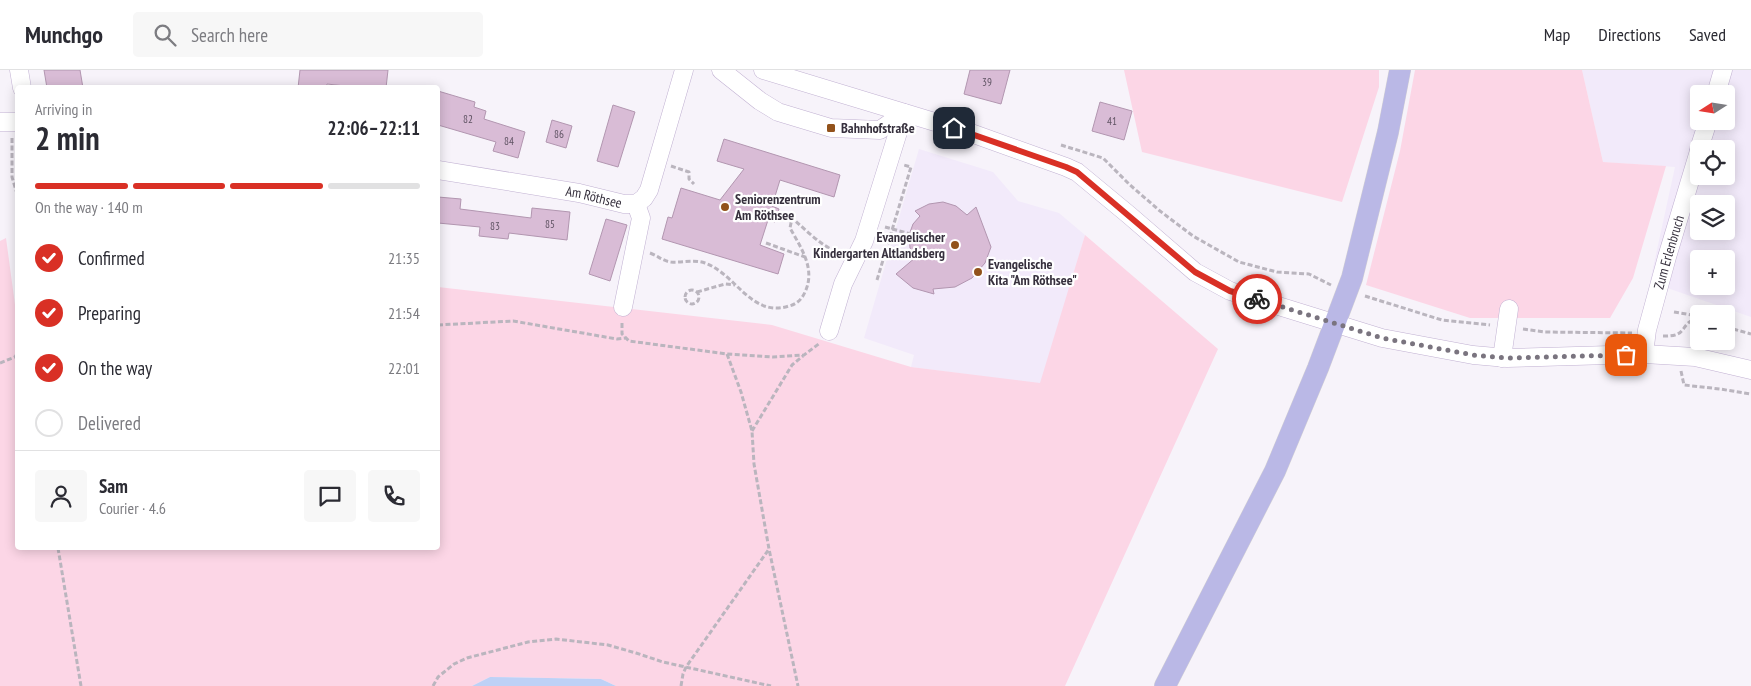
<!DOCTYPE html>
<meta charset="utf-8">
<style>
body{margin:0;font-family:"PT Sans Narrow",sans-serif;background:#f7f7f7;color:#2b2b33;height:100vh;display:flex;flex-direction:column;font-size:19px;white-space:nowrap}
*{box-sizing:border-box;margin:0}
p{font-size:16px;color:#7c7c81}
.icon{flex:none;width:28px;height:28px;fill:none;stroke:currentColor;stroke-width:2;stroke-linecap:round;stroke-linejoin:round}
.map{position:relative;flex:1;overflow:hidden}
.sheet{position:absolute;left:15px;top:15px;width:425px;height:465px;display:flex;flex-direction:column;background:#fff;border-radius:5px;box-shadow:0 2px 12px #0003}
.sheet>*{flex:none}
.needle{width:32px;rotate:258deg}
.fabs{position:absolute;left:1690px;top:15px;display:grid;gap:10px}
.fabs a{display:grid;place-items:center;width:45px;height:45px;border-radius:5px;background:#fff;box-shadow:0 2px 12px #0003;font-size:25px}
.pin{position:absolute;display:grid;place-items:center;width:42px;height:42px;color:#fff;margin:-21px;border-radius:10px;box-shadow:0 2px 8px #0006}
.courier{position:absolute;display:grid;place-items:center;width:50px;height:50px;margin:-25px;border:4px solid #d93025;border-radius:50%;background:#fff;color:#222;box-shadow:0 1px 6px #0007}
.head em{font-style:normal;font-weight:700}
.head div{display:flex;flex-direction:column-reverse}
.head{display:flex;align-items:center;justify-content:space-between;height:85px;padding:0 20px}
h1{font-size:32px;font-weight:700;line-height:38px}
.bar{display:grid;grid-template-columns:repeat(4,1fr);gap:8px 5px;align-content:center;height:60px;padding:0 20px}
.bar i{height:6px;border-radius:4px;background:#e1e1e2}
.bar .on{background:#d93025}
.bar p{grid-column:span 4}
.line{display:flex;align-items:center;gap:12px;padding:0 20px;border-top:1px solid #e1e1e2}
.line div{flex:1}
.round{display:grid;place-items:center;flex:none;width:52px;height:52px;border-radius:5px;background:#f7f7f7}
ol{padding:0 20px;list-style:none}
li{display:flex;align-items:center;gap:15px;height:55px}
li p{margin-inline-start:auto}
li .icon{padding:5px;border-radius:50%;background:#d93025;color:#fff;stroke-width:4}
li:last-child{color:#7c7c81}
li i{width:28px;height:28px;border:2px solid #e1e1e2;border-radius:50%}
header{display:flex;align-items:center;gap:30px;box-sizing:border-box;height:70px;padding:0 25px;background:#fff;border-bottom:1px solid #e1e1e2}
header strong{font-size:24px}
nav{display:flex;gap:28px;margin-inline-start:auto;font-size:18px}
.search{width:350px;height:45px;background:#f7f7f7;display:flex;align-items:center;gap:12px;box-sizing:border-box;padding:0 18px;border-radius:5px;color:#7c7c81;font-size:19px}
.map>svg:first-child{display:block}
.built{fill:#f2eafa;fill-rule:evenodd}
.green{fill:#fcd6e6}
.water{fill:#bed1f6}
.building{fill:#d9bcd6;stroke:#b296b0}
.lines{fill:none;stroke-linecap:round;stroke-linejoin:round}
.minor-casing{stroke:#c1b1d2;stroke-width:19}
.major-casing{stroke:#d3d1d4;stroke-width:22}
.path{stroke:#bab5be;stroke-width:3;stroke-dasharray:5 2.5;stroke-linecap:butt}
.minor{stroke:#fff;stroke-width:18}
.major{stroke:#bab8e6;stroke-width:21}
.done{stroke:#7a747f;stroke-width:5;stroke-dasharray:0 9}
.route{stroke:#d93025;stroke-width:6}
.poi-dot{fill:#92521b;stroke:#fff;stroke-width:2}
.labels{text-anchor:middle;stroke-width:4.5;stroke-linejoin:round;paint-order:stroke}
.number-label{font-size:11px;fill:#5f5363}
.poi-label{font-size:14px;font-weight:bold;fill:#36303d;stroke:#fff;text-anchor:start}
.street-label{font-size:14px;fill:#36303d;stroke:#fff}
</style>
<header>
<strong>Munchgo</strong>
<div class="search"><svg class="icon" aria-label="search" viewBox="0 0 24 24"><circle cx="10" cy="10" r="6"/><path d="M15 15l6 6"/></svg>Search here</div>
<nav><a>Map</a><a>Directions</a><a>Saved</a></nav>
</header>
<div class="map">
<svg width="1751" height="616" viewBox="0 0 1751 616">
<rect width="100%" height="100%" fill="#f7f3fa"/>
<path class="built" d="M1582,0H1751V247L1650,212L1675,97L1603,92ZM1699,24H1726V51H1699ZM1699,79H1726V106H1699ZM1699,134H1726V161H1699ZM1699,189H1726V216H1699Z
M919,79L993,102L1018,131L1059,143L1085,165L1041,314L911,297L914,285L864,268Z"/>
<path class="green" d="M1124,0H1379V17L1342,132L1142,82Z
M1415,0H1582L1603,92L1666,96L1633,208L1610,248H1470L1366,215L1400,81Z
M1085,165L1218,279L1065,616H616L601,609L490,607L472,616H0V171L6,168L18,257V478H438V217L772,255L911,297L1040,313Z"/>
<path class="water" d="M490,607L601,609L616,616H472Z"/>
<path class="building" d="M44,0H80L83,18H47Z
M300,0H388L386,18H363L327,14L326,18H298Z
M970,0H1010L1001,34L964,24Z
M438,21L475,32L474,37L486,41L484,49L525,62L518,88L493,81L496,72L438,55Z
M1100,32L1132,41L1124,70L1092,61Z
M613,35L635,42L618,97L597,91Z
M552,50L572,56L566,78L546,72Z
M724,69L840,105L834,127L780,110L772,136L779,139L775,152L768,150L760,175L784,184L778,204L662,169L668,147L672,148L681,118L720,130L744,99L717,91Z
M438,127L461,129L460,139L531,148L532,138L570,142L567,170L509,163L508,169L479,166L480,157L438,153Z
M943,132L956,136L967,145L976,137L991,177L985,193L972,208L955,217L933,219L934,224L913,218L896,204L916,187L910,178L909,165L913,154L920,146L915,141L929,134Z
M606,149L627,155L610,211L589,204Z"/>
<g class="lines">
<defs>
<g id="minor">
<path d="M19,0L22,18"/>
<path d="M721,0L760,31L778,42L831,58L880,60L904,43"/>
<path d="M763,0L971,63L1066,97L1077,102L1129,145L1195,202L1230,221L1382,268L1473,285L1507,288L1644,284L1695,287L1751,300"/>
<path d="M1716,24L1723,0"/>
<path d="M0,52H18"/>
<path d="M1699,79L1708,51"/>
<path id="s1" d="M438,100L579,123L624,134H636L644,128L649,120L684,0"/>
<path d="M623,237L641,148L636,134"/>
<path d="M829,261L843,214L864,171L904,43"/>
<path id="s2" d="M1644,284L1647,260L1667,187L1699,81"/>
<path d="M1502,288L1509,239"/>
</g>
<path id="major" d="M1165,616L1275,401L1318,298L1352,208L1388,62L1400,0"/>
</defs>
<use href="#minor" class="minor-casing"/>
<use href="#major" class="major-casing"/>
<path class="path" d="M12,68V107L18,127
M1061,75L1103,88L1130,115L1160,141L1193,166L1239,192L1277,202L1309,204L1331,215
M671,96L689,102V109L694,114
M885,157L929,169
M766,173L805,187
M650,183C658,186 663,191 671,192C682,193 694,189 705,193C736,204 751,248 789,236C797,234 802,229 805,222C816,199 801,178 790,158L792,148C806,160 821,176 839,183
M877,210L911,97L904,95
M685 227a7 7 0 1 1 14 0a7 7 0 1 1-14 0Z
M697,222L725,214L735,215
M1365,226L1442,250L1490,255
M1674,242L1698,246
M622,253V264L629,271L727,284L773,287L804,285L820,273
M438,255L513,251L617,269L625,268
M1726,257L1751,264
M1523,259L1545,262L1632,263
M1663,266C1689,267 1678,254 1699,247
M727,284L741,322L752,361L754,394L769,479L798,616
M0,293L15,287L18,282
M1681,301L1684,315L1720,319L1751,324
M752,361L792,295L803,286
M58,478L81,616
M433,616L438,607L454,594L467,588L528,572L556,569L608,575L636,583L663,592L771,616
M681,616L683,604L686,597L769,479"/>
<use href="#minor" class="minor"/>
<use href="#major" class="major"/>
</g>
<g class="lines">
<path class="done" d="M1257,229L1382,268L1473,285L1507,288L1626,285"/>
<path class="route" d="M954,58L1066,97L1077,102L1195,202L1230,221L1257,229"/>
</g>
<g class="poi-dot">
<rect x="826" y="53" width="10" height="10" rx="2.5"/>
<circle cx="725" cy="137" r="5"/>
<circle cx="955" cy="175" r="5"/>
<circle cx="978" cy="202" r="5"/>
</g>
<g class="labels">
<g class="number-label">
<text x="987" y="16">39</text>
<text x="468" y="53">82</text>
<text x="1112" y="55">41</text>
<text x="559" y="68">86</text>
<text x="509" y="75">84</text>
<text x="550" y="158">85</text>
<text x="495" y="160">83</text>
</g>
<g class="poi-label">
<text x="841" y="63">Bahnhofstraße</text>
<text x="735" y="134">Seniorenzentrum<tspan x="735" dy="16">Am Röthsee</tspan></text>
<text x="945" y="172" text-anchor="end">Evangelischer<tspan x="945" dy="16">Kindergarten Altlandsberg</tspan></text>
<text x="988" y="199">Evangelische<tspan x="988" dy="16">Kita "Am Röthsee"</tspan></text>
</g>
<g class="street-label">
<text dy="5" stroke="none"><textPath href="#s1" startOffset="158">Am Röthsee</textPath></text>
<text dy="5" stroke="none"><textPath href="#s2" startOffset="105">Zum Erlenbruch</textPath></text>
</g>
</g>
</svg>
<div class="fabs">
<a><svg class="needle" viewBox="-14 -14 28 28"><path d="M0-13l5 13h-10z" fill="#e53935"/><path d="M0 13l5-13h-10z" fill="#7c7c81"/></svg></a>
<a><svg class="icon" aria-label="locate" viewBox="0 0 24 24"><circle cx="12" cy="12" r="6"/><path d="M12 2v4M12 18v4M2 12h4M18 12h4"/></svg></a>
<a><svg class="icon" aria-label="layers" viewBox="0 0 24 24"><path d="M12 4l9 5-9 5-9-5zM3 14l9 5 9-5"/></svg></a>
<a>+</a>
<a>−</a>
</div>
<div class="pin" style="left:1626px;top:285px;background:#ea580c"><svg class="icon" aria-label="bag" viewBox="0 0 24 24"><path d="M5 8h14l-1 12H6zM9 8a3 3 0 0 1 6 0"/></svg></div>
<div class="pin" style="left:954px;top:58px;background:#1f2937"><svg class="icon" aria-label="home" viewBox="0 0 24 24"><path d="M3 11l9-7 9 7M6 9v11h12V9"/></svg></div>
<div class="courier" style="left:1257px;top:229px"><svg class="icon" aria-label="bike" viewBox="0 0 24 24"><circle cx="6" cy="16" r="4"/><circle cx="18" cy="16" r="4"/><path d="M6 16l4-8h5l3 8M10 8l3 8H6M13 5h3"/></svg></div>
<section class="sheet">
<div class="head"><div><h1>2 min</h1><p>Arriving in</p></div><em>22:06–22:11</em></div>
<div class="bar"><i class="on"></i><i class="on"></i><i class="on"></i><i></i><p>On the way · 140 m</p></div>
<ol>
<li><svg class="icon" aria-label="check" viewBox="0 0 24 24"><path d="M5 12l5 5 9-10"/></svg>Confirmed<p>21:35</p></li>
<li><svg class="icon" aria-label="check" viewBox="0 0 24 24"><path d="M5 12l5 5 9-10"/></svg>Preparing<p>21:54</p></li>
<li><svg class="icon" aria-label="check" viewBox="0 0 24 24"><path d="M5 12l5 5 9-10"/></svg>On the way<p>22:01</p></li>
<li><i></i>Delivered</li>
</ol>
<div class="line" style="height:90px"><a class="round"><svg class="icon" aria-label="person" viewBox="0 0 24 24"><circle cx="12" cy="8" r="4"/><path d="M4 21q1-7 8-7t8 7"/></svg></a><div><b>Sam</b><p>Courier · 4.6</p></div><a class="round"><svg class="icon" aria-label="chat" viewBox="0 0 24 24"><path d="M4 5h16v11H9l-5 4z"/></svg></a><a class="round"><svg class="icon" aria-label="phone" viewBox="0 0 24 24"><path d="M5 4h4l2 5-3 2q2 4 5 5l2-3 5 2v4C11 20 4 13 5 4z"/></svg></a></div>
</section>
</div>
